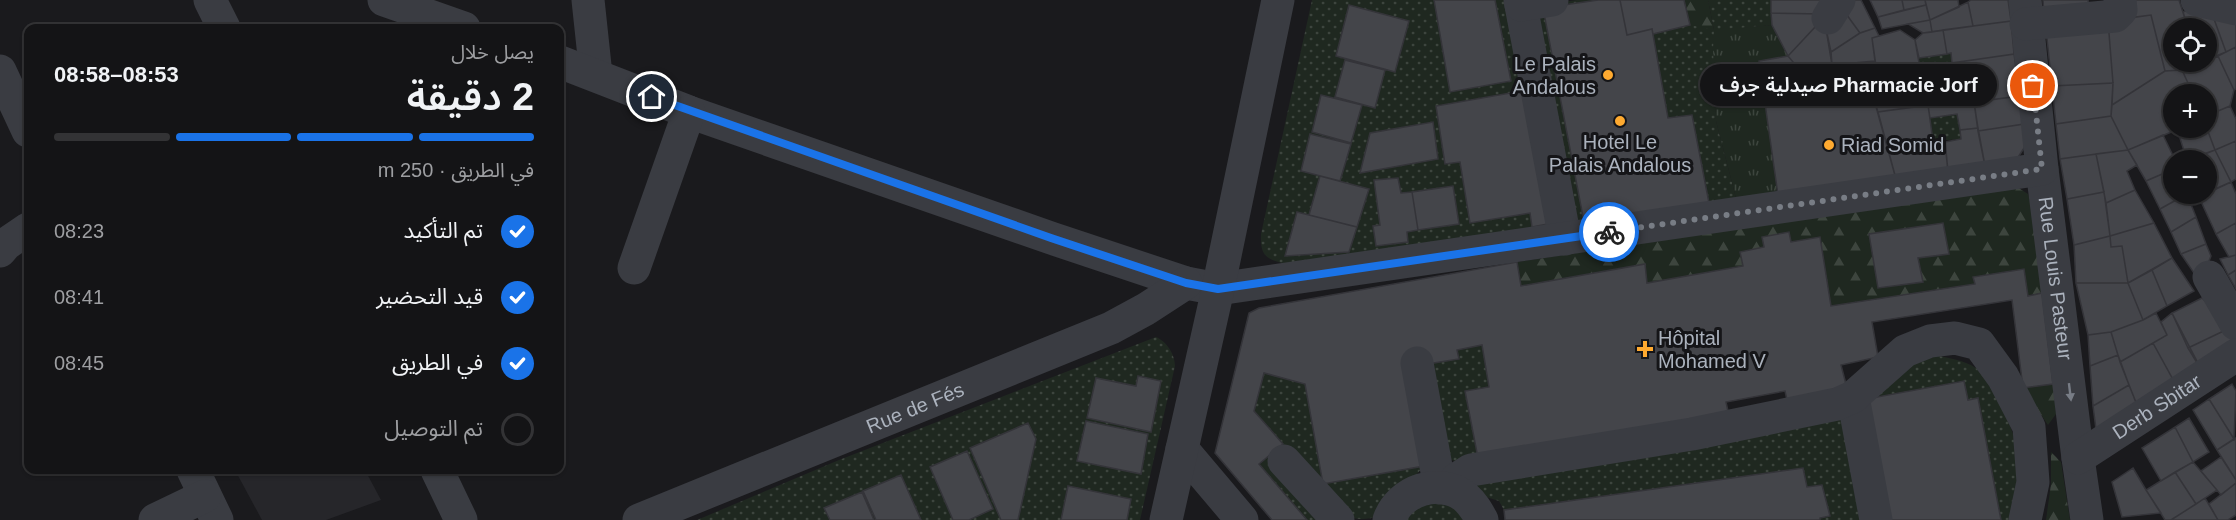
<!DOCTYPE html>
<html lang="ar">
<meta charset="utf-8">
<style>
body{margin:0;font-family:Arial,"Noto Sans Arabic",sans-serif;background:#212123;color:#f1f3f6;direction:rtl;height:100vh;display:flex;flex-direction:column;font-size:22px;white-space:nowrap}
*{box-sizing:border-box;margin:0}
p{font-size:20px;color:#9d9ea1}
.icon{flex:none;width:33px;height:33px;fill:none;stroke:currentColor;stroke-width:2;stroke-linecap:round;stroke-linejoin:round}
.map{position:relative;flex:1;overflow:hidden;direction:ltr}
.sheet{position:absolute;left:24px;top:24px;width:540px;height:450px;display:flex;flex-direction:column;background:#141416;border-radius:12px;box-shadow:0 2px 4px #0004,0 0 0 2px #333335;direction:rtl}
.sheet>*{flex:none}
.fabs{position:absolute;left:2163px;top:18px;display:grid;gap:12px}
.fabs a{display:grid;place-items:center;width:54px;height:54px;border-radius:50%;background:#141416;box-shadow:0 2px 4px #0004,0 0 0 2px #333335;font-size:30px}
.pin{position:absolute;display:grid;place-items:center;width:51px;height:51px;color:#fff;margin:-26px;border:3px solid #fff;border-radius:50%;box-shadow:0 2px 6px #0007}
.courier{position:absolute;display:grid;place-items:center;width:60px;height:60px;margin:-30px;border:4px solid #1a73e8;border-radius:50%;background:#fff;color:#222;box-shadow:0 2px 8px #0007}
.bubble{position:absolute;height:42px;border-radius:21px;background:#141416;box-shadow:0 2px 4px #0004,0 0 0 2px #333335;font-size:20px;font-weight:600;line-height:42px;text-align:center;direction:rtl}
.summary em{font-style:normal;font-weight:600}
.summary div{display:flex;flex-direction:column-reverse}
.summary{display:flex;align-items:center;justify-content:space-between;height:102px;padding:0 30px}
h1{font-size:39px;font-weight:600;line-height:45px}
.bar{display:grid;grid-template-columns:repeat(4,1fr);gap:9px 6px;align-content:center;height:72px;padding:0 30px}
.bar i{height:8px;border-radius:4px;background:#333335}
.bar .selected{background:#1a73e8}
.bar p{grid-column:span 4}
ol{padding:0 30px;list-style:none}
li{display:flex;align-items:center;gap:18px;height:66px}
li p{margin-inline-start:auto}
li .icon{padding:6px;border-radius:50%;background:#1a73e8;color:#fff;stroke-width:4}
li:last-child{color:#9d9ea1}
li i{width:33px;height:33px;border:3px solid #333335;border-radius:50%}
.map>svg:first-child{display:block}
.built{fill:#26262a}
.grass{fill:url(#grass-dots)}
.forest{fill:url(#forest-firs)}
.park{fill:url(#park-tufts)}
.building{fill:#44454a;stroke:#343439;stroke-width:1.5}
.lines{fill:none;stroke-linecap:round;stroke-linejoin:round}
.minor{stroke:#3a3c42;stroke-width:33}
.oneway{fill:#787d86}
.done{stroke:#787d85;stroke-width:6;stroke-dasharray:0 10.8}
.route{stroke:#1a73e8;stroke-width:8}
.poi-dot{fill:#ffaa30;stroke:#151518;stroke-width:2}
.labels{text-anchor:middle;stroke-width:6;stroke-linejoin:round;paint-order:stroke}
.poi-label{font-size:20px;fill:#abb2bd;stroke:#151518;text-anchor:start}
.street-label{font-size:20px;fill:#abb2bd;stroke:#151518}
</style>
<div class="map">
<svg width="2236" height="520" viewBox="0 0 2236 520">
<defs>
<pattern id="grass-dots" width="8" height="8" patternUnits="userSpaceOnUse" patternTransform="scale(1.5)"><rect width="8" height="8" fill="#1f2820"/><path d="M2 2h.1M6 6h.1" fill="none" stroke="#3d453e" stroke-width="1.8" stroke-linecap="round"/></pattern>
<pattern id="forest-firs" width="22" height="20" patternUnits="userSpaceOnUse" patternTransform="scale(1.5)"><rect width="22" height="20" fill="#1f2820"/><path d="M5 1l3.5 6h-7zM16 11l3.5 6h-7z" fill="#3d453e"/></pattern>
<pattern id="park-tufts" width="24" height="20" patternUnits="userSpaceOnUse" patternTransform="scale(1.5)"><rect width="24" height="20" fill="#1f2820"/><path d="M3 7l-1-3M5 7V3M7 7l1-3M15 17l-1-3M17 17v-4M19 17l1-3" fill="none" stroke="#3d453e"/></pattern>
</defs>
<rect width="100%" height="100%" fill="#1a1a1d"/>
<path class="built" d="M235,470H365L381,500L326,520H262Z"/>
<path class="grass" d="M1312,0H1512L1557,227L1286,264C1266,259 1260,256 1261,234Z
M1577,0H1684L1714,30L1708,0H1771L1772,25L1714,31L1716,121L1736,198L1570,225L1529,7Z
M1951,53L1955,79L1933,82L1931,72L1921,74L1919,58Z
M1957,114L1961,139L1933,141L1930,118Z
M1156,337C1166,341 1175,354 1175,366L1140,520H697L839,460Z
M1482,345L1489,387L1478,458L1458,462L1445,458L1428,364L1458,359L1457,350Z
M1939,356C1953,359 1969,361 1981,372C1993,384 2018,439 2019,456C2020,476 2015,499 2013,520H1887L1866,399C1888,381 1909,361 1939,356Z
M1264,373L1305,384L1323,484L1424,466L1379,516C1367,520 1355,520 1343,515L1254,411Z
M1843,409L1865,520H1820V518L1830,516L1822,485L1807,487L1803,468L1504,510L1499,501L1464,490L1457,484Z
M1270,455L1326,520H1307L1259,464Z
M1428,493L1476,520H1394Z"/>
<path class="forest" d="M1684,0H1708L1714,30L1690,25Z
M2017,187L2028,194L2033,213L2042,293L1977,303L1974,284L1831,306L1827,282L1521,286L1517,262Z
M2053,384L2056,414L2048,425L2023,388Z
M2051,452L2061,462L2070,520H2046L2051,484Z"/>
<path class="park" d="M1772,25L1788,56L1759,61L1778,191L1736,198L1716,121L1713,49L1714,30Z"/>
<path class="building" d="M1434,0H1495L1511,81L1450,92Z
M1598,0H1620L1627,35L1652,29L1668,118L1692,115L1709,203L1584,222L1543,8Z
M1620,0H1684L1690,25L1653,34L1652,29L1627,35Z
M1771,0H1829L1822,14L1771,13Z
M1855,0H1861L1875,28L1860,33L1844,11Z
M1870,0H1902L1904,10L1878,17Z
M1902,0H1925L1926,5L1904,10Z
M1925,0H1958L1959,7L1930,20Z
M1971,0H2008L2011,21L1973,26L1968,2Z
M2043,0H2088L2090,14L2044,17Z
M2127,0H2179L2188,28H2174V62H2198V64L2182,70L2165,71L2151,15L2128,18Z
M1968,2L1973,26L1932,32L1930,20Z
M1349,5L1409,21L1395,72L1336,56Z
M1926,5L1930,20L1882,29L1878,17Z
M2200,5L2214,19L2226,52L2206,60V28H2188L2183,12Z
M1844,11L1860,33L1831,52L1826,29Z
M1771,13L1822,14L1816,26L1788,56L1772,25Z
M2151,15L2165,71L2112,105L2113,83L2108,21Z
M2214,19L2236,23V47L2226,52Z
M1930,20L1932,32L1923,33L1908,24Z
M2011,21L2014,54L1952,63L1951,53L1947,54L1943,30Z
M2108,21L2113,83L2052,86L2046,29Z
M1816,26L1826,29L1832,65L1798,68L1788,56Z
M1875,28L1879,36L1872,38L1875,61L1832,65L1831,52L1860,33Z
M1900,30L1915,40L1921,74L1931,72L1937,104L1878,112L1875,103L1879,87L1872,38Z
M1943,30L1947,54L1919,58L1915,40L1923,33Z
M2236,47V89L2234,90L2218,56Z
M2014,54L2020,96L1974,102L1978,128L1960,130L1957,114L1930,118L1928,105L1937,104L1933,82L1955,79L1952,63Z
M1788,56L1798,68L1875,61L1879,87L1875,103L1896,179L1778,195L1759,61Z
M2218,56L2234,90L2230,106L2206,116V94H2193L2182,70Z
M1345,60L1385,70L1375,108L1335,97Z
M2182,70L2193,94H2174V128H2181L2128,150L2111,116L2112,105L2165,71Z
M2113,83L2111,116L2056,124L2052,86Z
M1528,90L1553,223L1532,227L1530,213L1470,223L1460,162L1445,164L1436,106Z
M1321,95L1362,105L1351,143L1312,132Z
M2020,96L2024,124L1978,131L1974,102Z
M1928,105L1933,141L1945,139L1948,172L1896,179L1878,112Z
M2230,106L2236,119V141L2215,150L2206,126V116Z
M2111,116L2128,150L2060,159L2056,124Z
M1433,122L1438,159L1360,173L1370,133Z
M2024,124L2026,145L2015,162L1985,166L1978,131Z
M2206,126L2215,150L2187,160L2177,129L2206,128Z
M1978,128L1985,166L1948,172L1945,142L1961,139L1960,130Z
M1310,134L1351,144L1340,181L1301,171Z
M2163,135L2175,160L2174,169L2146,181L2128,150Z
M2236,141V179L2231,182L2215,150Z
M2128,150L2137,165L2127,171L2135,190L2106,203L2096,154Z
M2215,150L2231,182L2206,193V160H2189Z
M2096,154L2104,192L2067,199L2060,159Z
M2174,169V194H2187L2160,209L2146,181Z
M1320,176L1369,189L1357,227L1309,215Z
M1398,178L1401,193L1412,192L1418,230L1407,232L1408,242L1376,246L1373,226L1380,225L1374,180Z
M2231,182L2236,194V223L2216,234L2199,197Z
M1453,186L1459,224L1418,230L1412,192Z
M2135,190L2154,223L2110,236L2106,203Z
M2104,192L2110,236L2074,245L2067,199Z
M2187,194L2196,217L2171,232L2160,209Z
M1297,212L1357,227L1349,252L1285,256Z
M2196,217L2206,244L2181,254L2171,232Z
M1943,223L1949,254L1918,258L1923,282L1878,288L1869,234Z
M2154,223L2172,258L2128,283L2122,246L2111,247L2110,236Z
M2236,223V255L2229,257L2216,234Z
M1789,232L1791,242L1820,237L1831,306L1975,284L1973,277L2024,269L2028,296L2042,293L2053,384L2023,388L2012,300L1872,322L1878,357L1841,365L1847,388L1787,400L1785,391L1726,402L1729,416L1478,458L1465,391L1489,387L1482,345L1457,350L1459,359L1428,364L1424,466L1323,484L1305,384L1264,373L1254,411L1283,444L1259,464L1307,520H1272L1215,453L1249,313L1259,308L1517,262L1521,286L1645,264L1647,283L1743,266L1740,252L1764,247L1762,237Z
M2110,236L2111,247L2122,246L2128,283H2076L2074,245Z
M2206,244L2211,256L2202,279L2196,276L2181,254Z
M2236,255V270L2228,275L2220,259Z
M2172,258L2194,291L2167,306L2152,270Z
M2152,270L2167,306L2143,320L2128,283Z
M2236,270V289L2228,275Z
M2076,283H2128L2143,320L2111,332L2088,335Z
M2202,298L2232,327L2188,348L2172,313Z
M2156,313L2167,335L2120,362L2111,332L2143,320Z
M2172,313L2202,371L2176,385L2153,343L2167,335L2161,322Z
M2232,327L2236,336L2202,371L2188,348Z
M2111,332L2118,355L2090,366L2088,335Z
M2153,343L2176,385L2139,410L2120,362Z
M2118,355L2129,385L2093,406L2090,366Z
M1138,376L1161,381L1151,432L1087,418L1096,378L1136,386Z
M1964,381L1968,400L1978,398L2001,520H1887L1866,399Z
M2232,384L2236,391L2234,439L2209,399Z
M2129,385L2139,410L2097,437L2093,406Z
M2209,399L2234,439L2217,450L2193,410Z
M2189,418L2209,452L2193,462L2175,427Z
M1086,421L1148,434L1141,474L1077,461Z
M1028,423L1036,439L1018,520H1001L970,448Z
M2175,427L2193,462L2161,481L2142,448Z
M2236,438V480L2217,450Z
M967,451L993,509L969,520H953L930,467Z
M2221,457L2236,480V483L2221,495L2201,471Z
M2193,462L2217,490L2196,504L2175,472Z
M1803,468L1807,487L1822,485L1830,516L1820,518V520H1505L1504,510Z
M2133,468L2146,490L2161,513L2122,517L2112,482Z
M2175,472L2196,504L2171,520H2165L2146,490Z
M901,475L921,520H876L863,491Z
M2236,483V515L2228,520H2218L2209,504Z
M1068,486L1131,499L1127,520H1061Z
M862,492L874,520H830L824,508Z
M2205,498L2218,520H2171L2196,504Z"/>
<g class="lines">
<g class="minor">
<path d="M210,0L224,28"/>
<path d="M384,0L464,28"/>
<path d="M588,0L596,75"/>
<path d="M1520,0L1565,239"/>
<path id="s1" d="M2025,0L2042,169L2078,458L2087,520"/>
<path d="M2197,0L2236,9"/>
<path d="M1521,5L1552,0"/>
<path d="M1828,18L1839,0"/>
<path d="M2026,24L2115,16L2121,10L2120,0"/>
<path d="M560,62L689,112L1051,238L1186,283L1218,289L2042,169"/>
<path d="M0,71L28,131"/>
<path d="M0,251L6,244L28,229"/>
<path d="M634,268L689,112"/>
<path d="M2209,277L2236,324"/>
<path d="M1417,363L1440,488"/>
<path d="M1853,397L1876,520"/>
<path d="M1182,449L1242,520"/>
<path id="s2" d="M2078,458L2236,355"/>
<path d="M1284,461L1338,520"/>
<path d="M193,470L217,520"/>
<path d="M437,470L461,520"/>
<path d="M1448,489L1457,479L1471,470L1692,434L1837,404L1853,397L1905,351L1930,341L1955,338L1979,344L2003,377L2029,427L2033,482L2025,520"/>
<path d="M155,520L205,496"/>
<path id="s3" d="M639,520L1111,328L1146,309L1186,283"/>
<path d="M1166,520L1218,289L1278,0"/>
<path d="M1389,520C1400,490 1439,477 1465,497C1473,504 1477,511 1482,520"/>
</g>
</g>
<defs><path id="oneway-solid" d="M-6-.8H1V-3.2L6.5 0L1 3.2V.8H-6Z" transform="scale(1.5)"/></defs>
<use class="oneway" href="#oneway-solid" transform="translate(2070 392) rotate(83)"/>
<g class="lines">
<path class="done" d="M1609,232L2042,169L2033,86"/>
<path class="route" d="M652,97L1051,238L1186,283L1218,289L1609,232"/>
</g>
<g class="poi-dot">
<circle cx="1608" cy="75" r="6"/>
<circle cx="1620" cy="121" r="6"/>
<circle cx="1829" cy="145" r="6"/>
<path d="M1642 340h6v6h6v6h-6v6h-6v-6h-6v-6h6z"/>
</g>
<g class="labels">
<g class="poi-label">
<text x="1596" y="71" text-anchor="end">Le Palais<tspan x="1596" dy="23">Andalous</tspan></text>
<text x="1620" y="149" text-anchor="middle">Hotel Le<tspan x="1620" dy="23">Palais Andalous</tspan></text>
<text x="1841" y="152">Riad Somid</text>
<text x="1658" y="345">Hôpital<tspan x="1658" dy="23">Mohamed V</tspan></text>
</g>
<g class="street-label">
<text dy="7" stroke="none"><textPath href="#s1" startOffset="280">Rue Louis Pasteur</textPath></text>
<text dy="7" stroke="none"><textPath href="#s2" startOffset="94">Derb Sbitar</textPath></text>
<text dy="7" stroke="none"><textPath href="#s3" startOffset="298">Rue de Fés</textPath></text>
</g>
</g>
</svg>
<div class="fabs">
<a><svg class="icon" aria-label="locate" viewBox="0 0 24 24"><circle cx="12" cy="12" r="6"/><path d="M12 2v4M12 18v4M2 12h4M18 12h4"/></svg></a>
<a>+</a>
<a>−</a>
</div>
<div class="pin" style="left:2033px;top:86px;background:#ea580c"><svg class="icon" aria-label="bag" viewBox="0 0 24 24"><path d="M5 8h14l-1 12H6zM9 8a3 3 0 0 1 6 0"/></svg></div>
<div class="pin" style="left:652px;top:97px;background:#1f2937"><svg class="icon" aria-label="home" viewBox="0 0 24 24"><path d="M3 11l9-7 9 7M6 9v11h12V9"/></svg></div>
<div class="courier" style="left:1609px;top:232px"><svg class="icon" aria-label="bike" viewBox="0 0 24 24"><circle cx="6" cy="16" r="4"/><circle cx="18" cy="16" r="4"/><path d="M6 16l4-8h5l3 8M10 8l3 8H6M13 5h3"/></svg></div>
<div class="bubble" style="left:1700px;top:64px;width:297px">Pharmacie Jorf صيدلية جرف</div>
<section class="sheet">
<div class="summary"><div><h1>2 دقيقة</h1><p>يصل خلال</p></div><em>08:53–08:58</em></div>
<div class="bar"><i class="selected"></i><i class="selected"></i><i class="selected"></i><i></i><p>في الطريق · 250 m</p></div>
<ol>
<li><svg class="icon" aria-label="check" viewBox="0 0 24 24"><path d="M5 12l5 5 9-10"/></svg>تم التأكيد<p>08:23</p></li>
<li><svg class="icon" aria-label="check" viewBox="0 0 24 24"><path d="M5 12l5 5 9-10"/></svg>قيد التحضير<p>08:41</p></li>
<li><svg class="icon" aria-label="check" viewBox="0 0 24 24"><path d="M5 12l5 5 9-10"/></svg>في الطريق<p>08:45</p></li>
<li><i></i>تم التوصيل</li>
</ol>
</section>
</div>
